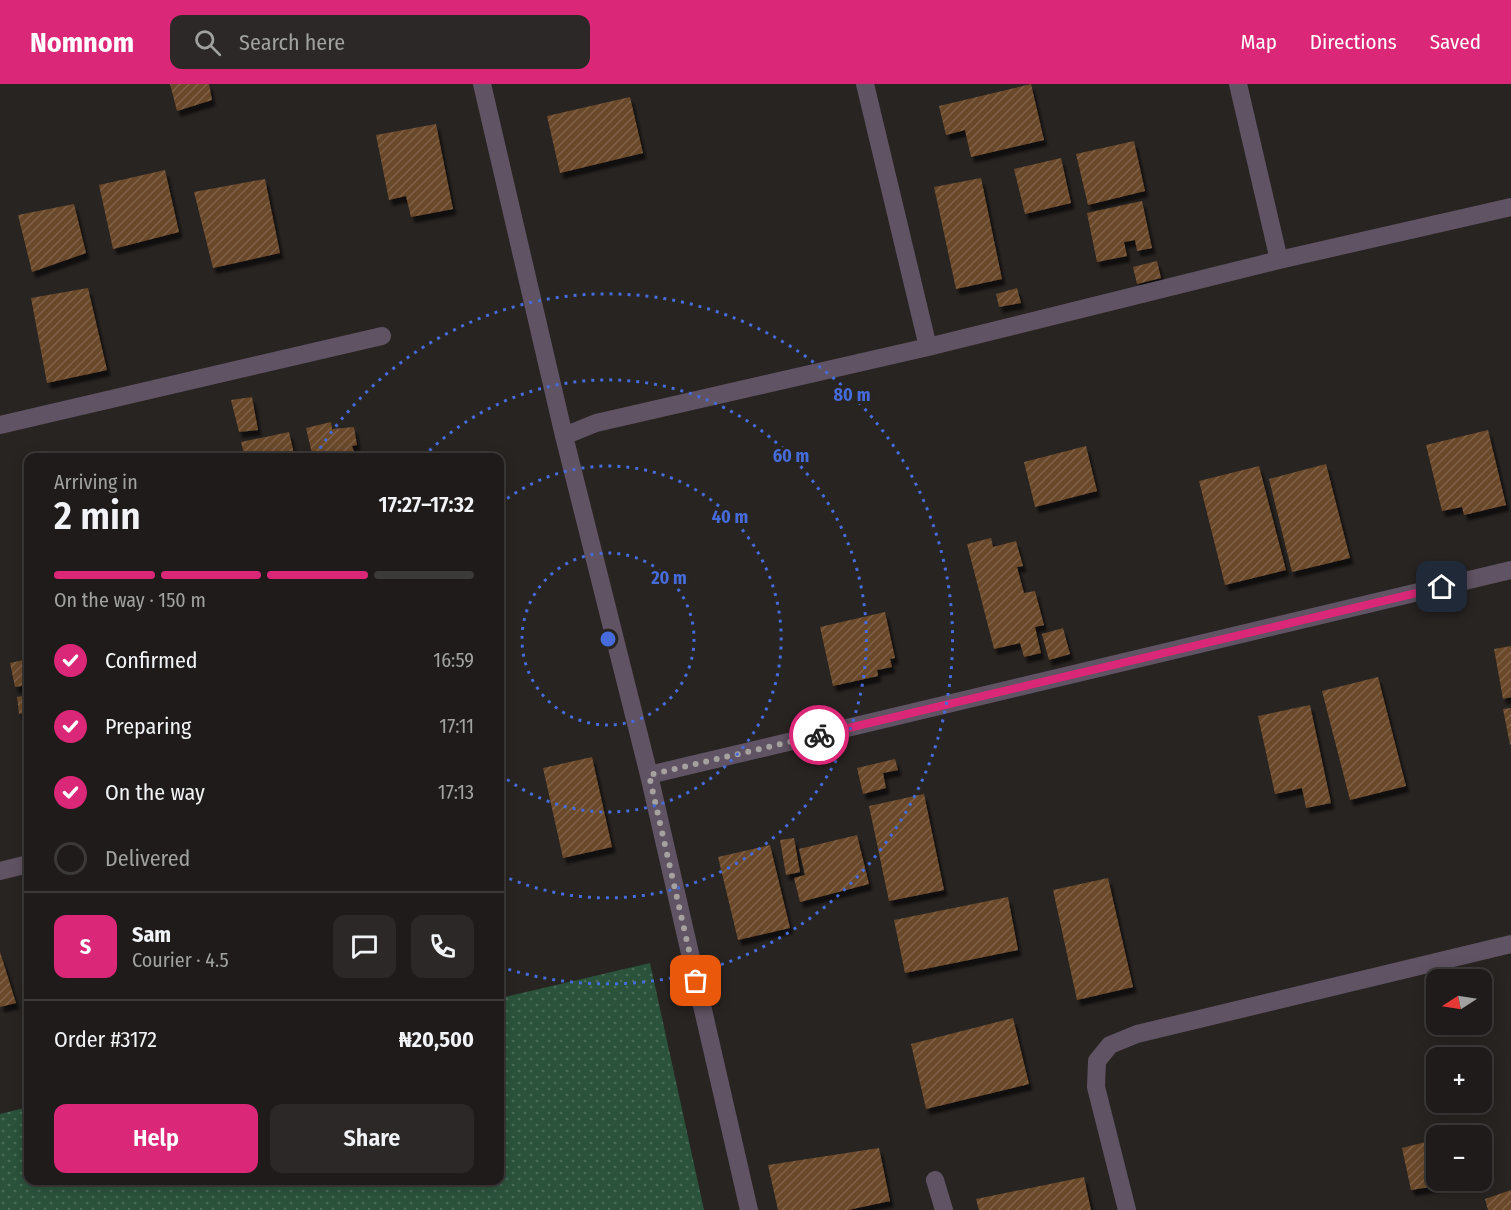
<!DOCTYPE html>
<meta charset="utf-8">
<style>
body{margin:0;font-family:"Fira Sans Condensed",sans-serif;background:#2b2827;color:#f1f3f6;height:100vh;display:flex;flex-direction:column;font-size:22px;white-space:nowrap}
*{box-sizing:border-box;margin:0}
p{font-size:20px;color:#a1a1a2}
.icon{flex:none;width:33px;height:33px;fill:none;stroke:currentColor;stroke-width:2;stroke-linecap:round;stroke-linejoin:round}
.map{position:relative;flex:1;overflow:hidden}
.side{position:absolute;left:24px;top:369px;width:480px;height:732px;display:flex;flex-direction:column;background:#1e1b1a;border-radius:12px;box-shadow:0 3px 15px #0003,0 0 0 2px #3c3939}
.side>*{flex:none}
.needle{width:39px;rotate:258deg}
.tools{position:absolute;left:1426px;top:885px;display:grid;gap:12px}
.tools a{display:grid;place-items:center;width:66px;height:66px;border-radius:12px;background:#1e1b1a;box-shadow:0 3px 15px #0003,0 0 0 2px #3c3939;font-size:30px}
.pin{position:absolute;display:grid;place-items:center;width:51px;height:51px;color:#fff;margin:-26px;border-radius:12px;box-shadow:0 3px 9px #0006}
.courier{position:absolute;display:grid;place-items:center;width:60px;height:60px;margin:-30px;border:4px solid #db2777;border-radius:50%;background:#fff;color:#222;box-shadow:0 2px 8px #0007}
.overview em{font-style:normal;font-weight:600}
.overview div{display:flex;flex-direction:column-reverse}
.overview{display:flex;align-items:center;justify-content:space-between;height:102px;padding:0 30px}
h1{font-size:39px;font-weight:600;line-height:45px}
.bar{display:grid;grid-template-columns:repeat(4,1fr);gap:9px 6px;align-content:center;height:72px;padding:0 30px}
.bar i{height:8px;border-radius:4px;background:#3c3939}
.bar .selected{background:#db2777}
.bar p{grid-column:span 4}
.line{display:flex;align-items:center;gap:15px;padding:0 30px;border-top:2px solid #3c3939}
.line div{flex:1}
.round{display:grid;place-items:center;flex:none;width:63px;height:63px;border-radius:12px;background:#2b2827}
ol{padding:0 30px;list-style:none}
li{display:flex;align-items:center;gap:18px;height:66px}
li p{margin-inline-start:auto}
li .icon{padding:6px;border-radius:50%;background:#db2777;color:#fff;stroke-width:4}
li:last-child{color:#a1a1a2}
li i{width:33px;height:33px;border:3px solid #3c3939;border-radius:50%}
.action{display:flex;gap:12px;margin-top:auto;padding:12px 30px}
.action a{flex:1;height:69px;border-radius:12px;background:#db2777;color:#fff;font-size:24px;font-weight:600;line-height:69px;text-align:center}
.action a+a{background:#2b2827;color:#f1f3f6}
header{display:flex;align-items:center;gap:36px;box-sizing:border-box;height:84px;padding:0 30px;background:#db2777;color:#fff}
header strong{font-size:28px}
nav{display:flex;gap:33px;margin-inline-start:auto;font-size:21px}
.search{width:420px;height:54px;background:#2b2827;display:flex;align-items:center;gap:15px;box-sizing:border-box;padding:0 21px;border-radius:12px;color:#a1a1a2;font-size:22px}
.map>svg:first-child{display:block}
.grass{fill:url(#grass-dots)}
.building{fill:url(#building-hatch);filter:url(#shadow)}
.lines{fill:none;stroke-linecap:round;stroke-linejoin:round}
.minor{stroke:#605363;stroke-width:18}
.done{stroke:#a4a19f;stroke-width:6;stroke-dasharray:0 10.8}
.route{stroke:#db2777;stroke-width:8}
.ring{fill:none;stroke:#456cda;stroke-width:3;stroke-dasharray:3 6}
.centre{fill:#456cda;stroke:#282422;stroke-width:3}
.ring-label{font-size:18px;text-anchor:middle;font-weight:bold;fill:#456cda;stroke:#282422;stroke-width:6;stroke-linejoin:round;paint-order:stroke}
</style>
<header>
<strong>Nomnom</strong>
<div class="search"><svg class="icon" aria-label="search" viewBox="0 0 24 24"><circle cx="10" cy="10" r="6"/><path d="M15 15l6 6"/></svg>Search here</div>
<nav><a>Map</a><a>Directions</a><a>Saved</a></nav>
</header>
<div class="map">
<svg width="1511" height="1126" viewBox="0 0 1511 1126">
<defs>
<pattern id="grass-dots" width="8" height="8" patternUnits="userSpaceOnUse" patternTransform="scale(1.5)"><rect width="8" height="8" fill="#2b533c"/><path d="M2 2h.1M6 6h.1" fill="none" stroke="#4a6c58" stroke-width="1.8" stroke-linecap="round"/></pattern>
<pattern id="building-hatch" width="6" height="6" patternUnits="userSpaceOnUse" patternTransform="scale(1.5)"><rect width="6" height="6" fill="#6a4829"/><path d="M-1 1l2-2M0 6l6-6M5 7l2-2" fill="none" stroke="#7f6248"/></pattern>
<filter id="shadow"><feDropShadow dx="3.5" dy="6" stdDeviation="1.5" flood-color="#0009"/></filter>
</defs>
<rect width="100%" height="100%" fill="#282422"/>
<path class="grass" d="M650,879L704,1126H0V1030L28,1023V1096H500V914Z"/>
<path class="building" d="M170,0H209L212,16L177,27Z
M1031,0L1044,56L971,73L965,46L946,51L939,22Z
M630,13L643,69L560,89L547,32Z
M436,40L453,125L411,133L406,112L389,116L376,51Z
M1134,57L1145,107L1088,121L1076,70Z
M1061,74L1071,119L1025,130L1014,85Z
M165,86L179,148L113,165L99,101Z
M981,94L1002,195L956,205L934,103Z
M265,95L280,169L213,184L194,108Z
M1142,117L1152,164L1137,167L1135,156L1124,158L1127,172L1097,178L1087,129Z
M74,120L86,169L32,188L18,131Z
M1157,177L1161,194L1137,200L1133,183Z
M88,204L107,286L47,299L31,214Z
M1017,204L1021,219L999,223L996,210Z
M252,313L258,346L239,348L231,316Z
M331,338L332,345L354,343L357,361L352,362L356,374H313L306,344Z
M1488,346L1506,421L1464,431L1462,423L1442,427L1426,361Z
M289,348L295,374H245L241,358Z
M1086,362L1097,407L1035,423L1024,378Z
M1326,380L1350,474L1292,488L1269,395Z
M1259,382L1286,486L1225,501L1199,397Z
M991,454L993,463L1016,457L1023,482L1017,483L1024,509L1035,507L1044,541L1035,543L1041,569L1024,573L1020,559L994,565L967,460Z
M885,528L895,574L890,575L892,583L877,586L878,592L833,602L820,543Z
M1063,544L1070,570L1049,576L1042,550Z
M1511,562V613L1503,615L1494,565Z
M28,575V601L15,603L10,579Z
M1378,593L1406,702L1350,716L1322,607Z
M28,611V628L19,630L17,613Z
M1310,621L1331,719L1306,724L1302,704L1275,710L1258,632Z
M1511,624V661H1510L1503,625Z
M592,673L612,763L563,774L543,684Z
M895,675L898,686L883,689L886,704L863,710L857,684Z
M924,710L944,806L889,817L869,722Z
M857,751L869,800L800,818L794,794L805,791L799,765Z
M794,754L800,788L786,791L780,756Z
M770,761L790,844L738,856L718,773Z
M1108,794L1133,903L1077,916L1053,806Z
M1008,813L1018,866L905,889L894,836Z
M0,868L16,919L0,923Z
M1013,934L1029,1000L926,1025L911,960Z
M1437,1055V1096L1462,1098L1411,1106L1402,1064Z
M879,1064L890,1117L848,1126H778L768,1081Z
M1084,1093L1091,1126H979L976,1115Z
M1511,1106V1126H1488L1485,1115Z"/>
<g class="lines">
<path class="minor" d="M482,0L564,352L649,691L749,1126
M865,0L928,263
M1238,0L1279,176
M0,341L382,252
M564,352L596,339L928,263L1279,176L1511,123
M649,691L1511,486
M0,787L28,780
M935,1096L944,1126
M1127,1126L1096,1003L1097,977L1110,961L1137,950L1511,860"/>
</g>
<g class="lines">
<path class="done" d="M696,897L649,691L819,651"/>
<path class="route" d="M819,651L1442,503"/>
</g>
<g class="ring">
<circle cx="608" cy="555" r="86"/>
<path d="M500 420A173 173 0 1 1 500 690"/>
<path d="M423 373A259 259 0 1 1 501 791"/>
<path d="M315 372A345 345 0 1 1 501 883"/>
</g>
<circle cx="608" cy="555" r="9" class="centre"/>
<g class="ring-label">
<text x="852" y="317">80 m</text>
<text x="791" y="378">60 m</text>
<text x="730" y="439">40 m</text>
<text x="669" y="500">20 m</text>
</g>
</svg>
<div class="tools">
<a><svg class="needle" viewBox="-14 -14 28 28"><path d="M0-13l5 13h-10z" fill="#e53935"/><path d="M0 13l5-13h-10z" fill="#a1a1a2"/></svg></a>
<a>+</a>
<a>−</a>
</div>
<div class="pin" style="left:696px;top:897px;background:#ea580c"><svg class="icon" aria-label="bag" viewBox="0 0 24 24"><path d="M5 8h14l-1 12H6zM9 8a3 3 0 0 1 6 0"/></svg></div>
<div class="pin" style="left:1442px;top:503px;background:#1f2937"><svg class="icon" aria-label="home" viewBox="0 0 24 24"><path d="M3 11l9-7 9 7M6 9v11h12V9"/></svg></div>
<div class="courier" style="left:819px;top:651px"><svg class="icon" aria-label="bike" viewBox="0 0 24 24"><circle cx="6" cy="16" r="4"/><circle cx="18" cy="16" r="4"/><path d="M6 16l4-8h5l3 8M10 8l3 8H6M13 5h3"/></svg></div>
<section class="side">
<div class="overview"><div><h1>2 min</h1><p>Arriving in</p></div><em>17:27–17:32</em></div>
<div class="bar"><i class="selected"></i><i class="selected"></i><i class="selected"></i><i></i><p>On the way · 150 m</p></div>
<ol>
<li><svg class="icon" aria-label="check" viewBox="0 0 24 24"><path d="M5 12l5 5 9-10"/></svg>Confirmed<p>16:59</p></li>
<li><svg class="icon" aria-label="check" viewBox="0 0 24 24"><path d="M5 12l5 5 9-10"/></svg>Preparing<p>17:11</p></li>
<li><svg class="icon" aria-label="check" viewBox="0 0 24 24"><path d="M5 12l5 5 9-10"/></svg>On the way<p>17:13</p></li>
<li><i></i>Delivered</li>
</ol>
<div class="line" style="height:108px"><b class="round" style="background:#db2777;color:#fff">S</b><div><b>Sam</b><p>Courier · 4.5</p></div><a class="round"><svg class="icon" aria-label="chat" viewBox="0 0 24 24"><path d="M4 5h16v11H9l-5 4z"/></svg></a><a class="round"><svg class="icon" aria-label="phone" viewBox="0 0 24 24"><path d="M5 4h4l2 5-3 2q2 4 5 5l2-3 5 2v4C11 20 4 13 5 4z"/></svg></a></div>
<div class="line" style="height:78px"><div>Order #3172</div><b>₦20,500</b></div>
<div class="action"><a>Help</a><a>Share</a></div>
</section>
</div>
